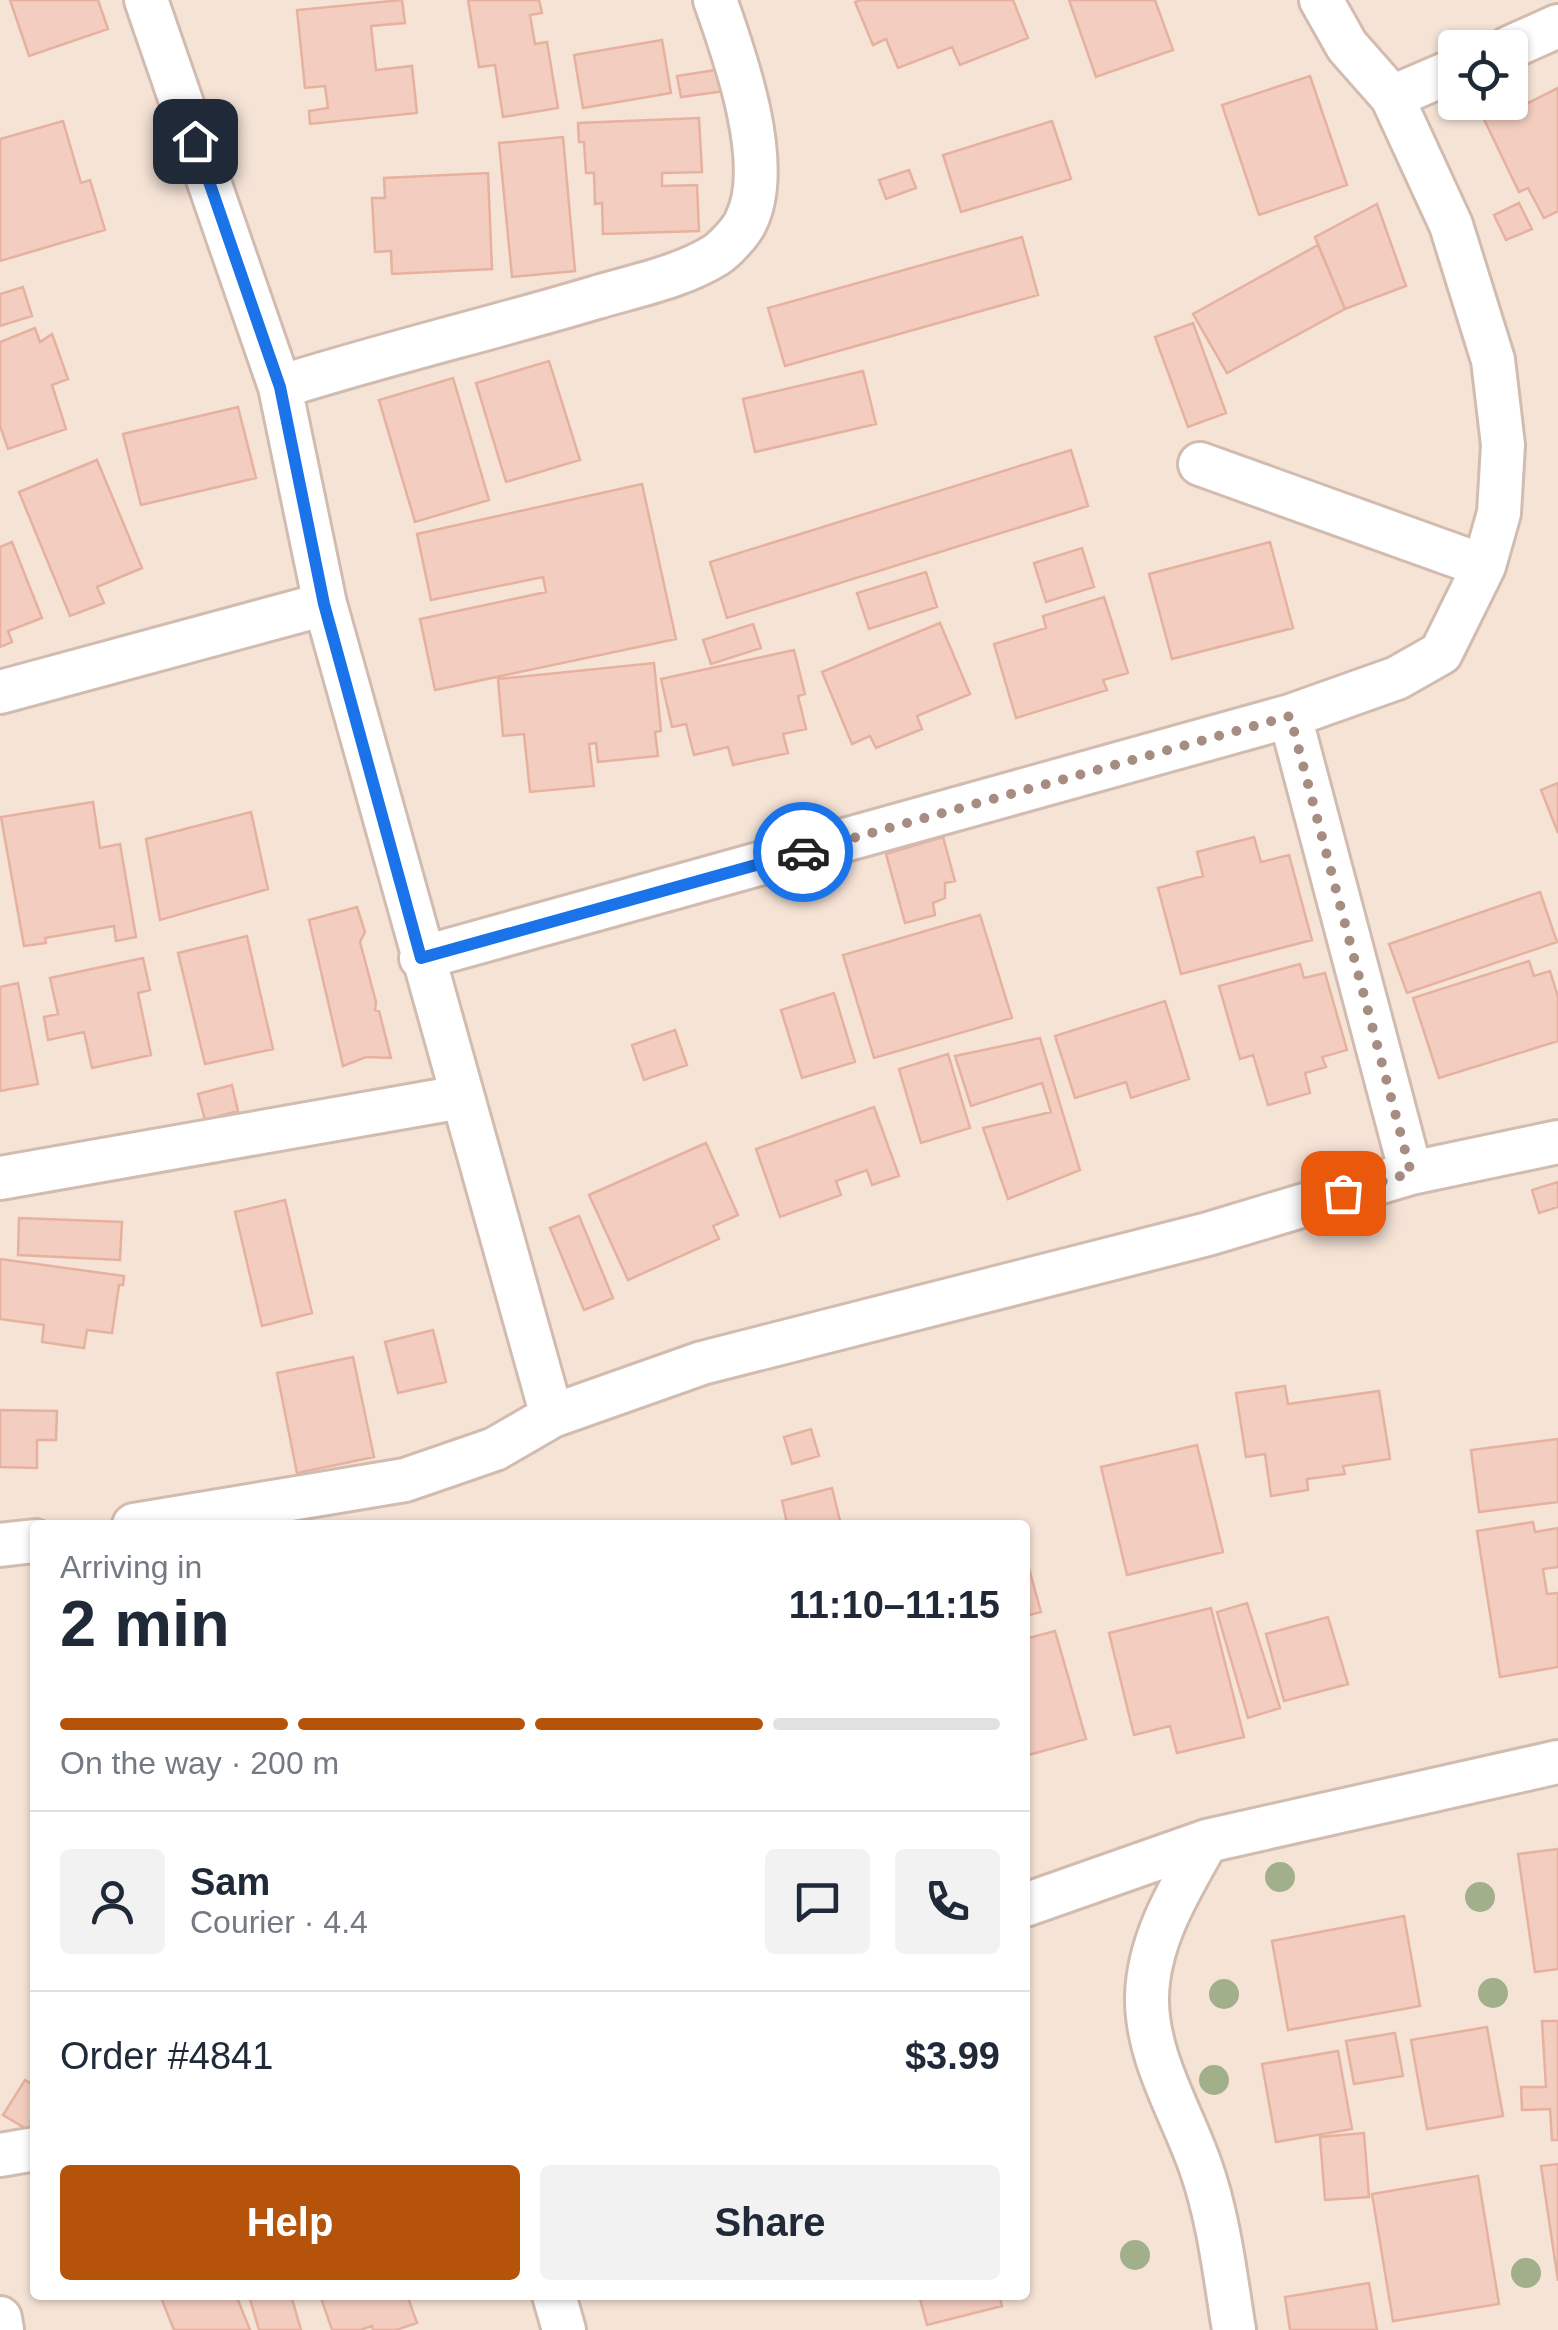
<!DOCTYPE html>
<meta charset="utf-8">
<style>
body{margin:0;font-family:Helvetica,sans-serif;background:#f2f2f3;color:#1f2937;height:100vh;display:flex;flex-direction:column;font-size:38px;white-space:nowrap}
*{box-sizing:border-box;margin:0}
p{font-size:32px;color:#747a83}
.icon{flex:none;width:55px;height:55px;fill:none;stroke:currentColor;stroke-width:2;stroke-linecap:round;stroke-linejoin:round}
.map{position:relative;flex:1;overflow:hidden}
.side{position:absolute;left:30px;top:1520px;width:1000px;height:780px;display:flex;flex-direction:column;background:#fff;border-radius:10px;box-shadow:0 2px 8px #0004}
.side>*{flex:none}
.tools{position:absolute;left:1438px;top:30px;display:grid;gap:20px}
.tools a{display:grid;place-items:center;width:90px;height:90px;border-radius:10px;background:#fff;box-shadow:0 2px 8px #0004;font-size:50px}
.pin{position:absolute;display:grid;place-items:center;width:85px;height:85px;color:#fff;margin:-42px;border-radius:20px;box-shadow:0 5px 15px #0006}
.courier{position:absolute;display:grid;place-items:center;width:100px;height:100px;margin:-50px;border:8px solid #1a73e8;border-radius:50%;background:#fff;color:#222;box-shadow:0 2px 12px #0007}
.head em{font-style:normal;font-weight:800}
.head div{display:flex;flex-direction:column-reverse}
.head{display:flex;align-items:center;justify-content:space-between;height:170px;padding:0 30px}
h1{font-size:65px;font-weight:800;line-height:75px}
.bar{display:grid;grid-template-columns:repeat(4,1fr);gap:15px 10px;align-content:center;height:120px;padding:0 30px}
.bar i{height:12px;border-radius:8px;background:#e0e1e3}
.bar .current{background:#b45309}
.bar p{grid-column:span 4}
.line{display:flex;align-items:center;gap:25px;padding:0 30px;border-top:2px solid #e0e1e3}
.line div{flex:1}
.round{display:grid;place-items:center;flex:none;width:105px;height:105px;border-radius:10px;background:#f2f2f3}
.button{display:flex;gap:20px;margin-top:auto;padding:20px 30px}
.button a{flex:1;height:115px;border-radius:10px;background:#b45309;color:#fff;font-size:40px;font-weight:800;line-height:115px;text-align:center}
.button a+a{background:#f2f2f3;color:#1f2937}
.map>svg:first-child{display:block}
.residential{fill:#f5e3d6;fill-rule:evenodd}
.building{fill:#f3cdbf;stroke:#e6b19e;stroke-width:2.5}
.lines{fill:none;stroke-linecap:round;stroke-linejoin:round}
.minor-casing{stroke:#d2bbaf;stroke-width:48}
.minor{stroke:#fff;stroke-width:42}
.tree{fill:#a2af8b}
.done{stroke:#a78c82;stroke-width:10;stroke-dasharray:0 18}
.route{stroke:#1a73e8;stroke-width:12}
</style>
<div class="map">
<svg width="1558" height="2330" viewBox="0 0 1558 2330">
<rect width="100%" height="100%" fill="#fdf2e8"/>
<path class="residential" d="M0,0H1558V2330H0ZM1455,48H1510V102H1455ZM35,1525H1025V2295H35Z"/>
<path class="building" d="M10,0H98L108,29L29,56Z
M402,0L405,23L371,26L376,70L412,66L417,113L310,124L309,111L328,108L325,86L305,88L297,10Z
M468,0H539L542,13L530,15L535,44L547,42L558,108L503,117L495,65L479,67Z
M861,0H1013L1028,38L960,65L952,47L898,68L886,39L873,45L855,2Z
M1069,0H1155L1173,50L1096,77Z
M662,40L671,93L583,108L574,55Z
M722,69L725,91L681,97L677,76Z
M1310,76L1347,185L1259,215L1222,105Z
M1558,88V211L1544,218L1528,188L1519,192L1482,115L1524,95L1528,103Z
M699,118L702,172L662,173V186L697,185L699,231L603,234L602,203L595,204L594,173H586L584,142H579L578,123Z
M63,121L81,183L90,180L105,230L0,261V139Z
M1052,121L1071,179L961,212L943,155Z
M563,137L575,271L512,277L499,143Z
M909,170L916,188L886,199L879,180Z
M488,173L492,269L392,274L391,251L375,252L372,198H385L384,178Z
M1519,203L1532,229L1506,240L1494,215Z
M1377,204L1406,286L1345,309L1315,237Z
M1022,237L1038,295L785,366L768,308Z
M1318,245L1345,309L1227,373L1193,314Z
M23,287L32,316L0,326V294Z
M1193,323L1226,413L1188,427L1155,337Z
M35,328L40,342L52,334L68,379L52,385L66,429L8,449L0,426V342Z
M549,361L580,460L506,482L476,383Z
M863,371L876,424L755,452L743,399Z
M453,378L489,500L415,522L379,400Z
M238,407L256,478L141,505L123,434Z
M1071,450L1088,506L727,618L710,562Z
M97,460L142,568L97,587L104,603L70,616L19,492Z
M642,484L676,639L435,690L420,619L546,592L543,577L431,600L417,534Z
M12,542L42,618L8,631L12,642L0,647V547Z
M1270,542L1293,628L1172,659L1149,574Z
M1082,548L1094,587L1046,602L1034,563Z
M926,572L937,607L869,629L857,593Z
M1104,597L1128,673L1103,680L1107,690L1016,718L994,644L1046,628L1043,616Z
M940,623L970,694L917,716L922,729L876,748L870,736L852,744L822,672Z
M753,624L761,648L711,664L703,640Z
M794,650L805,694L798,696L806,729L783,734L788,753L733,765L728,747L694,755L686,724L672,727L661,679Z
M654,663L661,731L655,732L658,756L598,762L596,743L589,744L594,786L530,792L524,734L503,736L498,679Z
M1558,783V833L1541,790Z
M93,802L100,848L120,844L136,937L116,941L114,926L45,938L46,943L24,946L1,817Z
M251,812L268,889L160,920L146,839Z
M943,837L955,881L945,883V898L933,903L935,915L905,923L886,854Z
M1254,837L1261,862L1289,855L1312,940L1181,974L1158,888L1203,876L1197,852Z
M1540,892L1557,942L1407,993L1389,944Z
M357,907L365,932L360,942L376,1002L375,1010L379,1011L391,1058L366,1057L343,1066L309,920Z
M980,915L1012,1018L874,1058L843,955Z
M247,936L273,1049L205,1064L178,953Z
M143,958L150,990L138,993L151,1055L92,1068L84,1032L48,1040L44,1017L58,1014L50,978Z
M1529,961L1534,976L1550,971L1558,997V1041L1439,1078L1413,998Z
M1300,964L1304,978L1325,973L1347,1050L1322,1057L1326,1067L1305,1073L1310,1093L1268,1105L1253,1055L1240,1059L1219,986Z
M18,983L38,1084L0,1091V987Z
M834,993L855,1062L802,1078L781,1010Z
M1165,1001L1189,1079L1131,1098L1126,1082L1075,1098L1055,1036Z
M675,1030L687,1065L644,1080L632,1045Z
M1040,1038L1080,1170L1008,1199L983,1128L1051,1112L1042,1083L971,1106L955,1056Z
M948,1054L970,1128L921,1143L899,1069Z
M232,1085L238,1111L205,1120L198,1094Z
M874,1107L899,1176L872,1185L867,1170L836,1181L841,1195L780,1217L756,1149Z
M706,1143L738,1215L713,1226L719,1239L628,1280L589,1195Z
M1558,1182V1207L1539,1213L1532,1190Z
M285,1200L312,1313L262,1326L235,1212Z
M579,1216L613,1298L584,1310L550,1228Z
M19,1218L122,1222L120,1260L18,1255Z
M0,1259L124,1276L123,1285H119L112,1333L87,1330L84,1348L42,1342L44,1325L0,1319Z
M433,1330L446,1382L398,1393L385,1342Z
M353,1357L374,1457L297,1473L277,1373Z
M1285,1386L1288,1404L1379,1391L1390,1459L1343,1466L1345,1474L1307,1479L1308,1490L1271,1496L1265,1454L1246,1457L1236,1393Z
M0,1410L57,1411L56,1440H37V1468L0,1467Z
M811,1429L819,1456L792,1464L784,1437Z
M1558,1439V1502L1479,1512L1471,1450Z
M1197,1445L1223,1552L1127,1575L1101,1467Z
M832,1488L841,1525H776L787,1523L782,1501Z
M1533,1522L1535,1532L1558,1528V1567L1543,1569L1547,1594L1558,1593V1667L1500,1677L1477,1531Z
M1025,1554L1041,1612L1025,1616Z
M1247,1603L1280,1708L1248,1718L1217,1612Z
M1211,1608L1244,1737L1177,1753L1170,1726L1134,1735L1109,1633Z
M1328,1617L1348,1684L1284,1701L1266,1634Z
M1055,1631L1086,1739L1025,1756V1639Z
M1558,1849V1969L1535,1972L1518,1854Z
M1404,1916L1420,2006L1288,2030L1272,1941Z
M1542,2021H1558V2140H1552L1550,2109L1522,2110L1521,2087H1546Z
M1487,2027L1503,2116L1427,2129L1411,2040Z
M1395,2033L1403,2076L1354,2084L1346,2041Z
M1338,2051L1352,2129L1276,2142L1262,2064Z
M25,2080L35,2086V2134L3,2115Z
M1364,2133L1369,2197L1325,2200L1320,2137Z
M1558,2164V2281L1541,2166Z
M1478,2176L1499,2304L1393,2321L1372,2194Z
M1369,2283L1377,2330H1290L1285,2297Z
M160,2295H236L250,2330H174Z
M266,2295H291L301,2330H259L250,2299Z
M320,2295H407L417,2323L396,2330H373L372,2326L360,2330H332Z
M919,2295H999L1002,2306L927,2325Z"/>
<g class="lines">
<defs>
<path id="minor" d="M146,0L280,387L325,604L552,1416
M1509,48L1558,26
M1392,97L1455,70
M280,387C384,354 490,329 594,298C634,286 681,277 716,255C725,249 742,231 746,221C774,165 735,56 715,0
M1200,464L1484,566
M0,692L325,604
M1290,716L1411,1173
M421,958L1290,716L1397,678L1441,653L1484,566L1499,513L1503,445L1493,360L1451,225L1392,97L1347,46L1321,0
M0,1178L461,1097
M134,1525L405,1480L495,1449L552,1416L702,1363L1208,1234L1411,1173L1558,1142
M0,1545L35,1541
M1207,1841C1180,1889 1148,1940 1147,1997C1146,2056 1181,2111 1200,2165C1219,2218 1225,2275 1234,2330
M1025,1905L1207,1841L1558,1762
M0,2155L35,2149
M554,2295L564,2330
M0,2318L2,2330"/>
</defs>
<use href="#minor" class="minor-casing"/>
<use href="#minor" class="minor"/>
</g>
<g class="tree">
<circle cx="1280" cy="1877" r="15"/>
<circle cx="1480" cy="1897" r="15"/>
<circle cx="1493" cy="1993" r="15"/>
<circle cx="1224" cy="1994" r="15"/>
<circle cx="1214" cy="2080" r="15"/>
<circle cx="1135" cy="2255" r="15"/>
<circle cx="1526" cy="2273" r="15"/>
</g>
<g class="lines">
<path class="done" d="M803,852L1290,716L1411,1173L1343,1193"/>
<path class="route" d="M195,141L280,387L324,604L421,958L803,852"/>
</g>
</svg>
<div class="tools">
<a><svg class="icon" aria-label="locate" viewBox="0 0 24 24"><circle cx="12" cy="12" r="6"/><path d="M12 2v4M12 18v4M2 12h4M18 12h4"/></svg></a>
</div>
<div class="pin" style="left:1343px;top:1193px;background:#ea580c"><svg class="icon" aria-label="bag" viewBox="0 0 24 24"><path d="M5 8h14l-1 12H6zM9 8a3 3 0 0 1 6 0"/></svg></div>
<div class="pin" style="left:195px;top:141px;background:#1f2937"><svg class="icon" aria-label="home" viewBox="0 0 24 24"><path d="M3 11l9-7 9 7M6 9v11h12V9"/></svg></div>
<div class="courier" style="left:803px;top:852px"><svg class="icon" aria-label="car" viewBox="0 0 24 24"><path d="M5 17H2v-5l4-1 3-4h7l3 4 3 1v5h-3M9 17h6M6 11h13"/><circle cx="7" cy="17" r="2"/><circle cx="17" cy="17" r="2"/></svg></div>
<section class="side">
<div class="head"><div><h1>2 min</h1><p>Arriving in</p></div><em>11:10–11:15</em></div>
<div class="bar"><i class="current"></i><i class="current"></i><i class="current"></i><i></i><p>On the way · 200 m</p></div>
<div class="line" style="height:180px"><a class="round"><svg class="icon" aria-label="person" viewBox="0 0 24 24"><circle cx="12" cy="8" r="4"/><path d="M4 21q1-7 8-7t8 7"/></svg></a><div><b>Sam</b><p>Courier · 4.4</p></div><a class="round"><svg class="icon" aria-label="chat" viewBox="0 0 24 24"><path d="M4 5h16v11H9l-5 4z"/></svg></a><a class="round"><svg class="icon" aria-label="phone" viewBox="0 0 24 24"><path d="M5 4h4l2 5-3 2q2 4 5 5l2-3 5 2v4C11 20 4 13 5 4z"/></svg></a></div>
<div class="line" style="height:130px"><div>Order #4841</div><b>$3.99</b></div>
<div class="button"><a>Help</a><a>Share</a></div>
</section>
</div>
